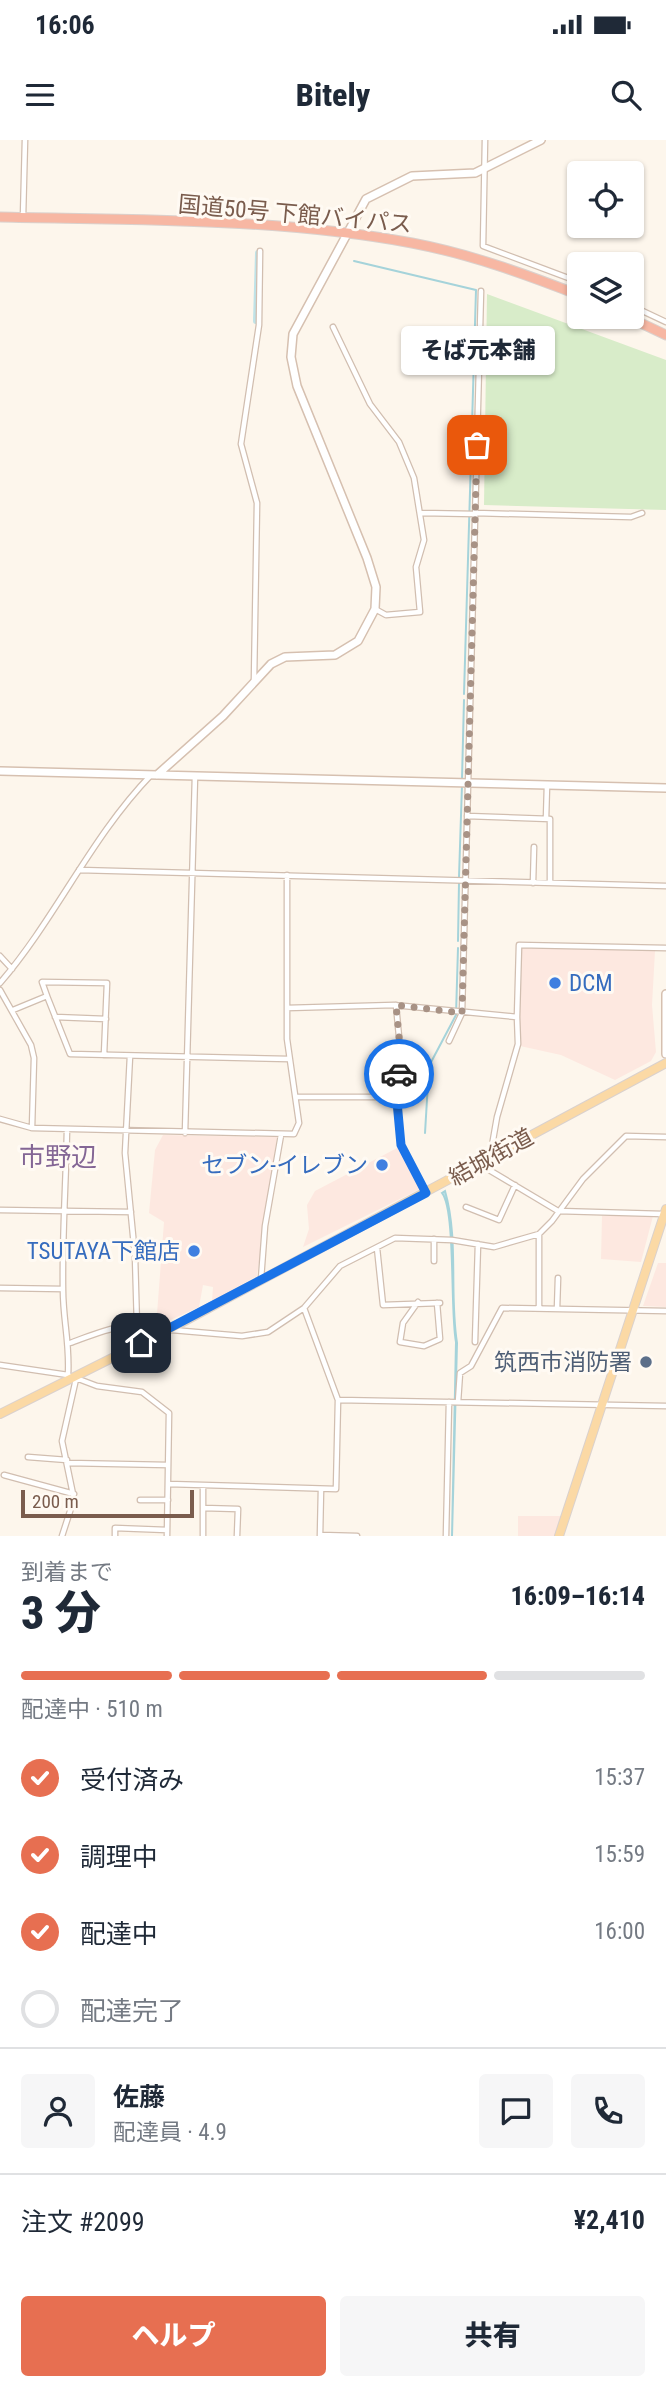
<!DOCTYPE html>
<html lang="ja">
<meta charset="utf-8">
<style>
body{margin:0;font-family:"Roboto Condensed","Noto Sans JP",sans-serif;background:#f6f6f7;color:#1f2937;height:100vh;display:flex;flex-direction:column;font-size:26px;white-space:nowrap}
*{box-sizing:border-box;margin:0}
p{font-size:23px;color:#747a83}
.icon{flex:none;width:38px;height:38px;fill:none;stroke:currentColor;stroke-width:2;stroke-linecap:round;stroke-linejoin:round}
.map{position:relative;height:1396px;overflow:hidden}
.drawer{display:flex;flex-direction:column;background:#fff;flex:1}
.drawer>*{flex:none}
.buttons{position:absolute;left:567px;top:21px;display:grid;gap:14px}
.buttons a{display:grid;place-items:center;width:77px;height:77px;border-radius:7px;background:#fff;box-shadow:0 2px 5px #0004;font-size:35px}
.scale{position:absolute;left:21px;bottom:18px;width:173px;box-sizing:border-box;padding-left:7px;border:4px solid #7a5c4d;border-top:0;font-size:19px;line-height:24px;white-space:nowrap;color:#7a5c4d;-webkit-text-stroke:5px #fffaf3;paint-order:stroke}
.pin{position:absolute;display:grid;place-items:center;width:60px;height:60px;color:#fff;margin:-30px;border-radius:14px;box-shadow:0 4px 10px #0006}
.courier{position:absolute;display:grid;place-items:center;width:70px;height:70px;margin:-35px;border:5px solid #1a73e8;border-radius:50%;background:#fff;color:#222;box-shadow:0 2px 9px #0007}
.bubble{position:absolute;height:49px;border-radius:7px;background:#fff;box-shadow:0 2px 5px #0004;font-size:23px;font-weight:800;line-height:49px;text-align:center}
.overview em{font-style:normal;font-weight:800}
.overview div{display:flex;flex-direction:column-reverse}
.overview{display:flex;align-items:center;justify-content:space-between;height:119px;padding:0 21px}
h1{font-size:46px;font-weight:800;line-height:52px}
.bar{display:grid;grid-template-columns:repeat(4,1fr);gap:10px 7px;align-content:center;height:84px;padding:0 21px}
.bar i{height:9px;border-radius:5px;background:#e0e1e3}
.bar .active{background:#e76f51}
.bar p{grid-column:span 4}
.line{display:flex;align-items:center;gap:18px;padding:0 21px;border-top:2px solid #e0e1e3}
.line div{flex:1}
.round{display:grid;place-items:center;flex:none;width:74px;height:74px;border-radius:7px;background:#f6f6f7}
ol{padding:0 21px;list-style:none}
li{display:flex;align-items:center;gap:21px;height:77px}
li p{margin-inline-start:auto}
li .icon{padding:7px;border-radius:50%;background:#e76f51;color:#fff;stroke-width:4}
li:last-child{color:#747a83}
li i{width:38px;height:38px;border:4px solid #e0e1e3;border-radius:50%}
.cta{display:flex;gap:14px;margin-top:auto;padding:14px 21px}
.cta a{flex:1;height:80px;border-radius:7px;background:#e76f51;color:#fff;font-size:28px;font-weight:800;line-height:80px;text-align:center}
.cta a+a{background:#f6f6f7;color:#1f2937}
.status{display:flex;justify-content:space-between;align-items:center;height:49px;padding:0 35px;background:#fff;direction:ltr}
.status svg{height:19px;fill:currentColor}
header{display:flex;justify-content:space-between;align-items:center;height:91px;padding:0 21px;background:#fff;font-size:32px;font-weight:800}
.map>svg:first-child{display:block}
.commercial{fill:#fde8e0}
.green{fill:#d8ecc9}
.water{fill:#bfe3e8;stroke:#a5d3da;stroke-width:2}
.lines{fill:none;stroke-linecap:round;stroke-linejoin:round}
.stream{stroke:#a5d3da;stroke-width:2}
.canal{stroke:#bfe3e8;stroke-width:6}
.street-casing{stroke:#d1beb0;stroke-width:7}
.secondary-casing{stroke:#d6c0b0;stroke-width:10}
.primary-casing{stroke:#dad1cd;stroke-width:10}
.highway-casing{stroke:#dad1cd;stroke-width:11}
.street{stroke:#fff;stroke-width:4.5}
.secondary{stroke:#fff;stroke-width:7}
.primary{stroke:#fbd9a5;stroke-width:8}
.highway{stroke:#f7b7a3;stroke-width:9}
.done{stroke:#a89285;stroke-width:7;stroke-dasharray:0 12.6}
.route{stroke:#1a73e8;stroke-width:9}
.shop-dot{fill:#3f7fe0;stroke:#fffaf3;stroke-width:2.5}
.service-dot{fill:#5c6f8a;stroke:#fffaf3;stroke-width:2.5}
.labels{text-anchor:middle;stroke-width:6;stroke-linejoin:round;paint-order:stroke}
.street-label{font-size:23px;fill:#7a5c4d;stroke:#fffaf3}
.shop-label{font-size:23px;fill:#366cbe;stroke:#fffaf3;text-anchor:end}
.service-label{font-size:23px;fill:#4e5e75;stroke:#fffaf3;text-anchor:end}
.quarter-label{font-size:26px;fill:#846695;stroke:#fffaf3}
</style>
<div class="status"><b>16:06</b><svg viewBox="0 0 49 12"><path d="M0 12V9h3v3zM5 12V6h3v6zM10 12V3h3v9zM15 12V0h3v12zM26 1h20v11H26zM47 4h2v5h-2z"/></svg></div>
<header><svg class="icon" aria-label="menu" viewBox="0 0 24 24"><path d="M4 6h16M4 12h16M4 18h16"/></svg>Bitely<svg class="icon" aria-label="search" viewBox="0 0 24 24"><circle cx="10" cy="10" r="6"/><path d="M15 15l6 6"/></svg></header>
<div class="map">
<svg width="666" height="1396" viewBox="0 0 666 1396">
<rect width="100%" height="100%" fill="#fdf6ec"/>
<path class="commercial" d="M518,807L655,811L652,865L656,912L651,921L615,940L561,915L520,906Z
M163,995L277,997L257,1136L212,1161L213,1147L203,1145L199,1167L164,1183L157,1179V1174L164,1082L149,1073L155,1010Z
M399,1007L420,1049L303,1107L309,1089L307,1065L315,1051Z
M602,1076H653L641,1122L601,1119Z
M658,1123H666V1167L643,1166Z
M518,1376H561L555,1396H518Z"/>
<path class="green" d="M487,154L666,220V370L484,365Z"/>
<path class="water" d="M445,1051C459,1100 449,1153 457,1203L452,1396L456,1202C450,1171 456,1071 442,1053Z"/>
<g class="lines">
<path class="stream" d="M354,121L476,150L464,554
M462,639L464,560
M459,737L462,645
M458,801L459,743
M425,993L429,926L456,875L458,808"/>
<path class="canal" d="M256,181L258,113"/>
<defs>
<path id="street" d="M485,0L483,106L579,142
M23,77L25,0
M632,166L666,182
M333,187L370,264L399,302L414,338L424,400L416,427L420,472L386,475L375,469
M421,373L475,374
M475,373L631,377L642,373
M254,541L257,363L241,304L259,185L260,111
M467,676L550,679V743
M546,679L547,645
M79,730L666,746
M533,743L534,707
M0,816L12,829
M0,843C56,778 91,697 151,635
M0,850L31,905L34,918L32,988
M47,856L42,842L107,843L104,915
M287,868L394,865L517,877L518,904L497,977L490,1017
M13,870L47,856L70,914L289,919
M55,877L106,879
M517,877L519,805L666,808
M449,901L462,873L481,151
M130,916L125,1013L135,1116L137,1186
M296,957H396L401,1005L425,1052
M396,957L395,940L402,928L396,865
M0,979L32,988L294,994L299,983L287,899V735
M67,989C66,1042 62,1096 63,1150C63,1180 70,1204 68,1235
M185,993L195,636
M479,1024L558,1071L663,1074
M466,1067L499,1080L515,1045
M0,1070L131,1072
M539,1094V1168
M434,1099V1121
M377,1108L383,1165L440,1163
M261,1139L265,1086L281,995
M0,1148L63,1149
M418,1162L403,1183L400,1202L424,1206L440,1199L437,1163
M557,1169L558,1138
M172,1190L242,1196L268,1192L304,1168L340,1126L395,1098L452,1100L494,1107L539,1094L552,1081L583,1039L626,996L666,997
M475,1202L478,1104
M70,1203C98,1193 134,1176 163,1191
M0,1225L68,1235L97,1246L142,1252L169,1273L167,1396
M338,1260L666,1266
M458,1262L460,1233L471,1226L502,1168L666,1171
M28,1317L67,1320
M68,1323L168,1325
M4,1335L74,1354
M168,1344L336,1349L338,1260L304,1168
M140,1360H168
M203,1368L238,1369L237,1396
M320,1395L357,1396
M62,1396L74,1359L62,1301L76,1239
M115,1396V1388L167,1390
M203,1396V1346
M320,1396L321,1349
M446,1396L449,1262"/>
<path id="secondary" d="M0,631L666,648
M157,635L223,576L271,524L285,517L335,515L358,501L375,469L376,447L367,418L297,246L291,217L293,194L366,59L412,36L475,33L541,0
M666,854V914"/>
<path id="primary" d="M0,1274L168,1190L666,923
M559,1396L666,1069"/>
<path id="highway" d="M0,77C136,80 278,78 412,103C470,114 525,134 579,155
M628,177L666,195"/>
</defs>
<use href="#street" class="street-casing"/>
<use href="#secondary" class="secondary-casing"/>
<use href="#primary" class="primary-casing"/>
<use href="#highway" class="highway-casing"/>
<use href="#street" class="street"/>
<use href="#secondary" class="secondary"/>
<use href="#primary" class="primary"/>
<use href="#highway" class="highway"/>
</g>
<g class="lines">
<path class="done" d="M399,934L402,928L396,865L462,873L477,305"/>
<path class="route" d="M141,1203L426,1053L401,1005L395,940L399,934"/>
</g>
<g class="shop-dot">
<circle cx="555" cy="843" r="7"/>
<circle cx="382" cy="1025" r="7"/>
<circle cx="194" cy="1111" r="7"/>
</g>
<circle class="service-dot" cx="646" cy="1222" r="7"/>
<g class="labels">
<g class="street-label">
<text transform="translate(295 74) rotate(5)" y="8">国道50号 下館バイパス</text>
<text transform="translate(491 1017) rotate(-29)" y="8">結城街道</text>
</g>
<g class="shop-label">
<text x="569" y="851" text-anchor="start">DCM</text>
<text x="368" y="1033">セブン-イレブン</text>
<text x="180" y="1119">TSUTAYA下館店</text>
</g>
<g class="service-label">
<text x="632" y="1230">筑西市消防署</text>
</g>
<g class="quarter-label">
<text x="58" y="1026">市野辺</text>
</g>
</g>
</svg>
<div class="buttons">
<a><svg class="icon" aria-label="locate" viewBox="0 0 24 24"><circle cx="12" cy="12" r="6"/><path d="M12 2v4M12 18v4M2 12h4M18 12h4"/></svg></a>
<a><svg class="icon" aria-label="layers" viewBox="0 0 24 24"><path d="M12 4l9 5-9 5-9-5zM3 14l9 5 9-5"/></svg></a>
</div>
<div class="scale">200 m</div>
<div class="pin" style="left:477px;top:305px;background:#ea580c"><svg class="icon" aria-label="bag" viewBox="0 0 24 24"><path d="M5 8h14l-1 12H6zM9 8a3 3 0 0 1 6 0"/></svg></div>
<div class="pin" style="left:141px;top:1203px;background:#1f2937"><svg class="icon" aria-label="home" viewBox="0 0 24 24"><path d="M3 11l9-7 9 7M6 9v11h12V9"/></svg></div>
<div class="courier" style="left:399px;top:934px"><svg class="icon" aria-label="car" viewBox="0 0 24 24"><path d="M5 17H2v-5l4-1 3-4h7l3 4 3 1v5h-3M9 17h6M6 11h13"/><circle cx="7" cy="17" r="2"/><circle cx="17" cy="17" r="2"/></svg></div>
<div class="bubble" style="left:401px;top:186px;width:154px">そば元本舗</div>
</div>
<section class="drawer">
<div class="overview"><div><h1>3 分</h1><p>到着まで</p></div><em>16:09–16:14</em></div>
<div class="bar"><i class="active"></i><i class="active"></i><i class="active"></i><i></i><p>配達中 · 510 m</p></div>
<ol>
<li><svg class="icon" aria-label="check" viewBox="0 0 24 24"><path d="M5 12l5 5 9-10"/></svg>受付済み<p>15:37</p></li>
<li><svg class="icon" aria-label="check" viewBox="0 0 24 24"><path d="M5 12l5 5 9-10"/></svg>調理中<p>15:59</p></li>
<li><svg class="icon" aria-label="check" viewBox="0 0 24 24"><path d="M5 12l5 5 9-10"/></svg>配達中<p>16:00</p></li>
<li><i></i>配達完了</li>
</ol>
<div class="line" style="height:126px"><a class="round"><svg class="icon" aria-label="person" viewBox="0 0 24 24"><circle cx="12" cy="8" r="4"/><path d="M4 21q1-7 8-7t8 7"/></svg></a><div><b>佐藤</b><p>配達員 · 4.9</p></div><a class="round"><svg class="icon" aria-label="chat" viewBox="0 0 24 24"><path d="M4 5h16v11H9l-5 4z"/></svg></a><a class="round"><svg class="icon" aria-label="phone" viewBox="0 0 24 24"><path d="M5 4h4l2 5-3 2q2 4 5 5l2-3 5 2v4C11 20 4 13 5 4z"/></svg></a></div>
<div class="line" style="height:91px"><div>注文 #2099</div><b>¥2,410</b></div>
<div class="cta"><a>ヘルプ</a><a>共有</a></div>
</section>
